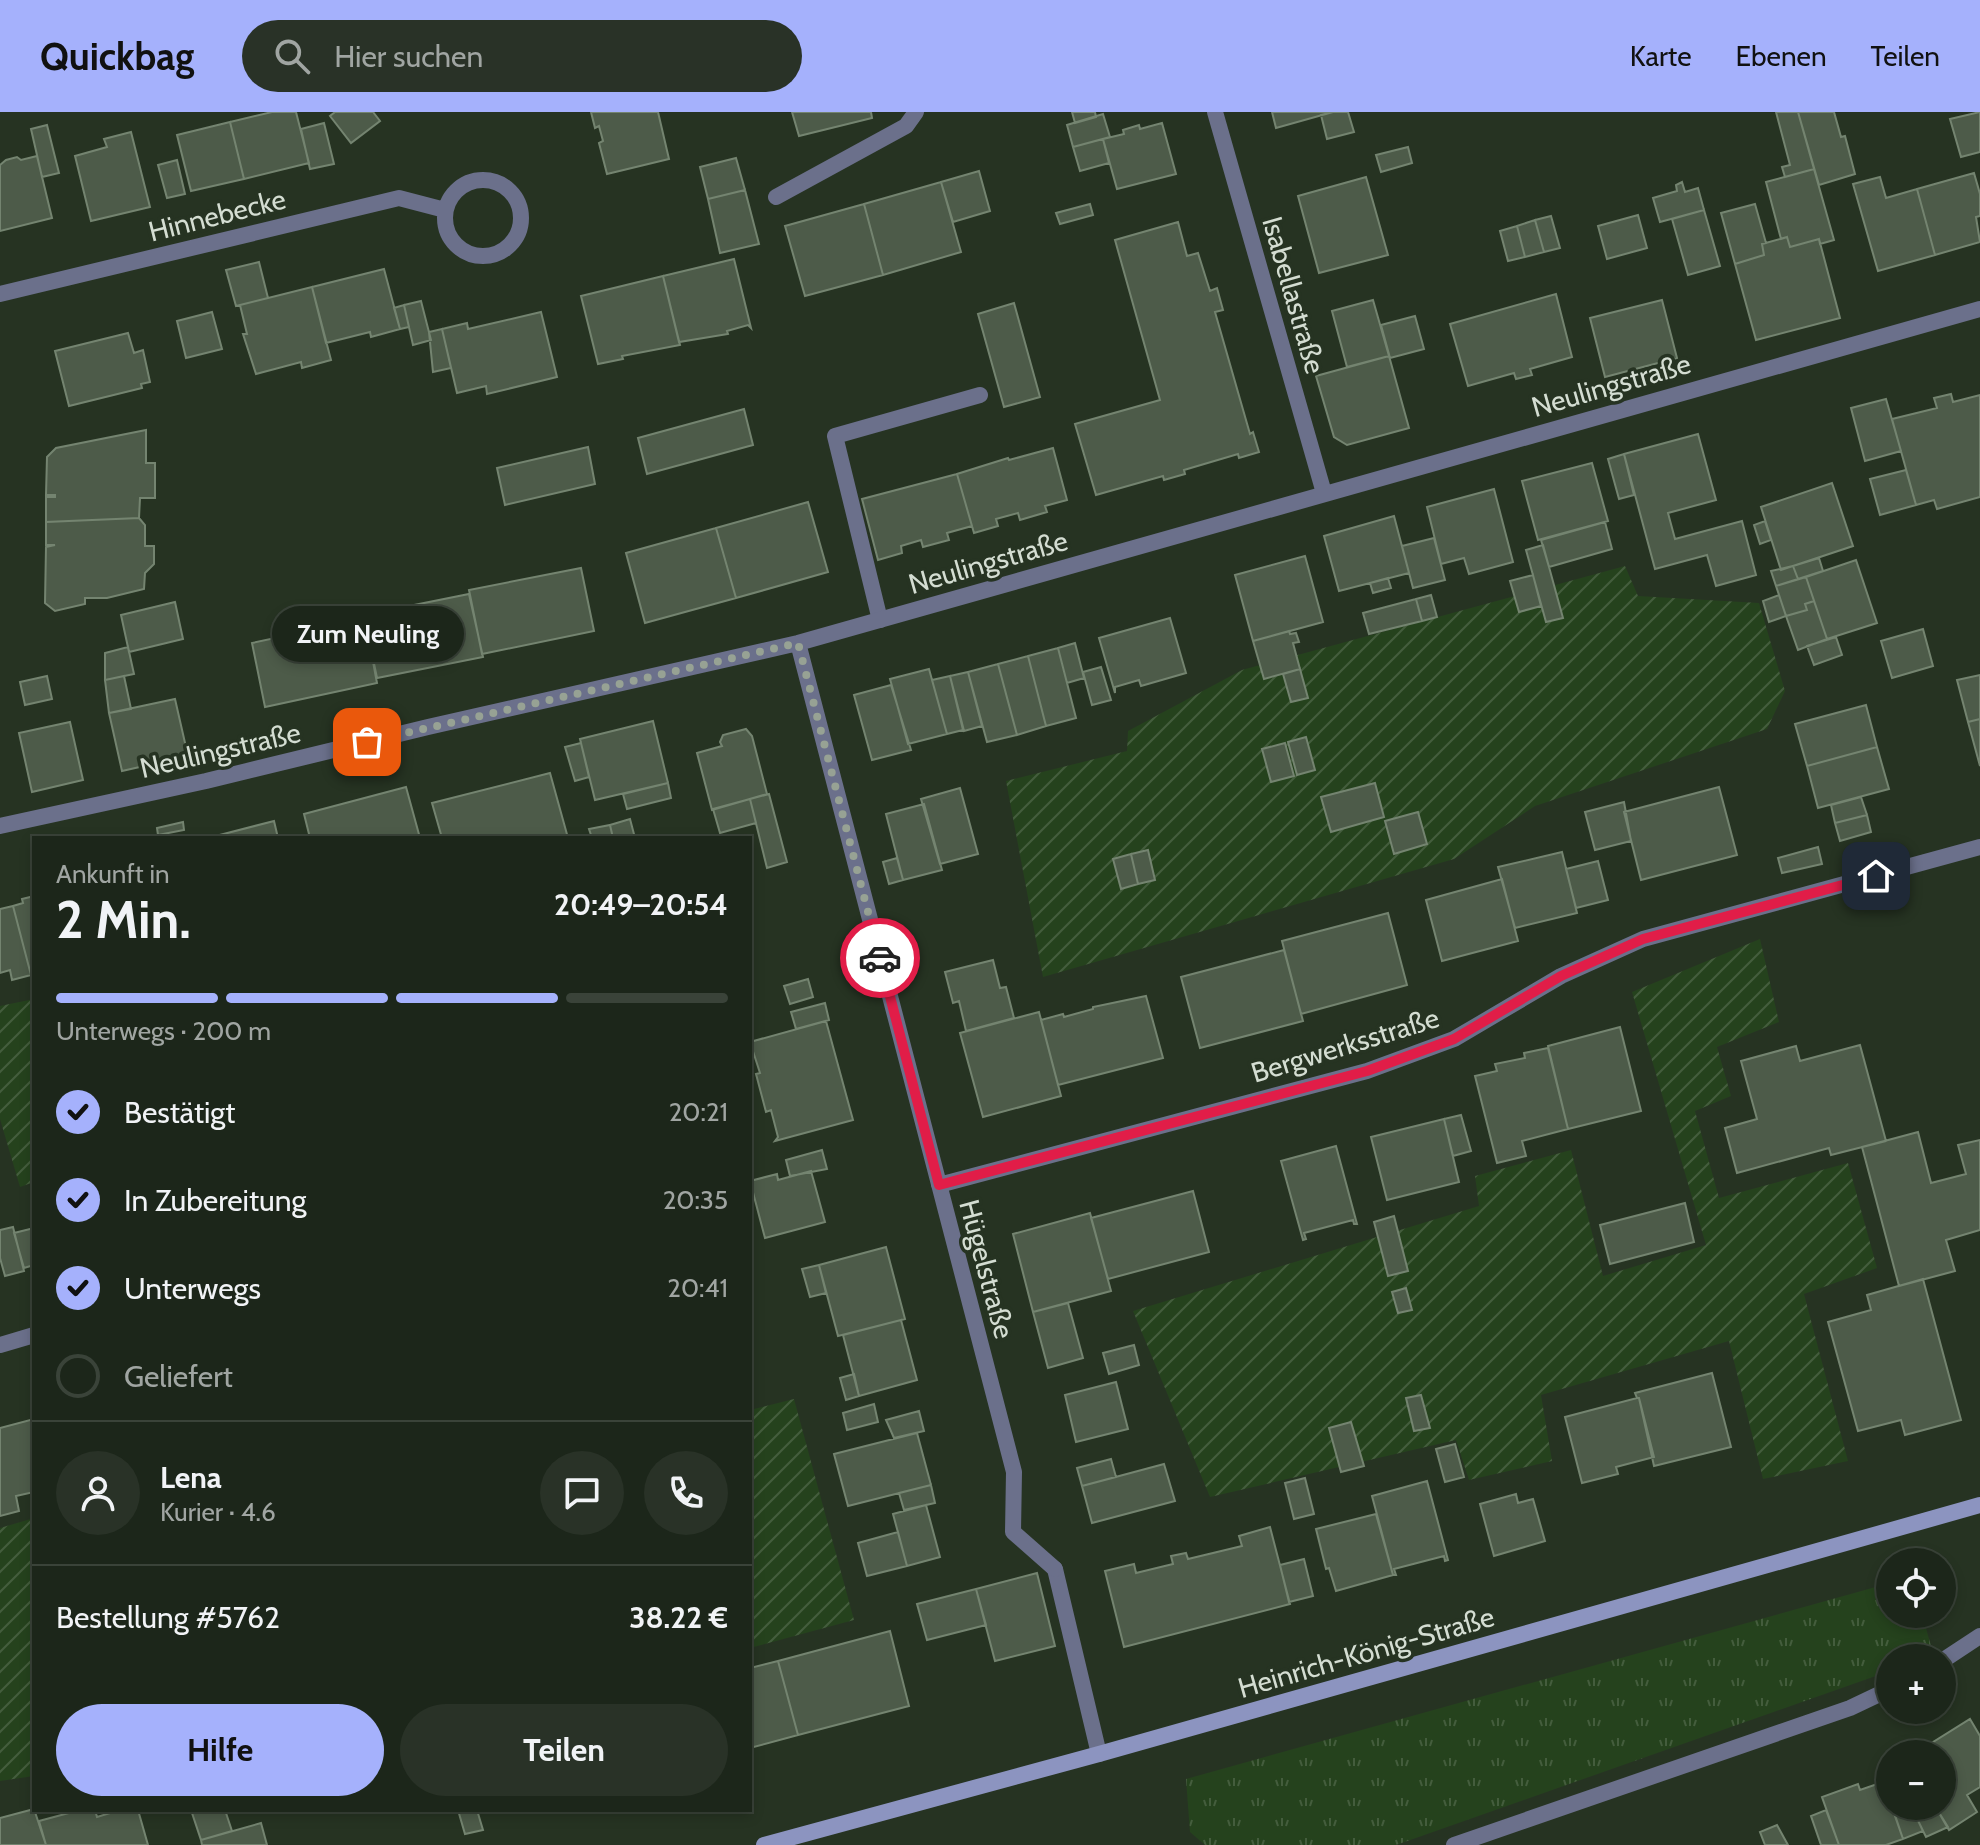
<!DOCTYPE html>
<html lang="de">
<meta charset="utf-8">
<style>
body{margin:0;font-family:Cabin,sans-serif;background:#293227;color:#f1f3f6;height:100vh;display:flex;flex-direction:column;font-size:30px;white-space:nowrap}
*{box-sizing:border-box;margin:0}
p{font-size:26px;color:#a0a5a2}
.icon{flex:none;width:44px;height:44px;fill:none;stroke:currentColor;stroke-width:2;stroke-linecap:round;stroke-linejoin:round}
.map{position:relative;flex:1;overflow:hidden}
.panel{position:absolute;left:32px;top:724px;width:720px;height:976px;display:flex;flex-direction:column;background:#1c261a;border-radius:0px;box-shadow:0 4px 12px #0003,0 0 0 2px #3a4339}
.panel>*{flex:none}
.tools{position:absolute;left:1876px;top:1436px;display:grid;gap:16px}
.tools a{display:grid;place-items:center;width:80px;height:80px;border-radius:50%;background:#1c261a;box-shadow:0 4px 12px #0003,0 0 0 2px #3a4339;font-size:40px}
.pin{position:absolute;display:grid;place-items:center;width:68px;height:68px;color:#fff;margin:-34px;border-radius:16px;box-shadow:0 4px 12px #0006}
.courier{position:absolute;display:grid;place-items:center;width:80px;height:80px;margin:-40px;border:6px solid #e11d48;border-radius:50%;background:#fff;color:#222;box-shadow:0 2px 10px #0007}
.bubble{position:absolute;height:56px;border-radius:28px;background:#1c261a;box-shadow:0 4px 12px #0003,0 0 0 2px #3a4339;font-size:26px;font-weight:800;line-height:56px;text-align:center}
.overview em{font-style:normal;font-weight:800}
.overview div{display:flex;flex-direction:column-reverse}
.overview{display:flex;align-items:center;justify-content:space-between;height:136px;padding:0 24px}
h1{font-size:52px;font-weight:800;line-height:60px}
.bar{display:grid;grid-template-columns:repeat(4,1fr);gap:12px 8px;align-content:center;height:96px;padding:0 24px}
.bar i{height:10px;border-radius:6px;background:#3a4339}
.bar .on{background:#a5b1fc}
.bar p{grid-column:span 4}
.line{display:flex;align-items:center;gap:20px;padding:0 24px;border-top:2px solid #3a4339}
.line div{flex:1}
.round{display:grid;place-items:center;flex:none;width:84px;height:84px;border-radius:42px;background:#293227}
ol{padding:0 24px;list-style:none}
li{display:flex;align-items:center;gap:24px;height:88px}
li p{margin-inline-start:auto}
li .icon{padding:8px;border-radius:50%;background:#a5b1fc;color:#111;stroke-width:4}
li:last-child{color:#a0a5a2}
li i{width:44px;height:44px;border:4px solid #3a4339;border-radius:50%}
.button{display:flex;gap:16px;margin-top:auto;padding:16px 24px}
.button a{flex:1;height:92px;border-radius:48px;background:#a5b1fc;color:#111;font-size:32px;font-weight:800;line-height:92px;text-align:center}
.button a+a{background:#293227;color:#f1f3f6}
header{display:flex;align-items:center;gap:48px;box-sizing:border-box;height:112px;padding:0 40px;background:#a5b1fc;color:#111}
header strong{font-size:38px}
nav{display:flex;gap:44px;margin-inline-start:auto;font-size:28px}
.search{width:560px;height:72px;background:#293227;display:flex;align-items:center;gap:20px;box-sizing:border-box;padding:0 28px;border-radius:44px;color:#a0a5a2;font-size:30px}
.map>svg:first-child{display:block}
.grass{fill:url(#grass-tufts)}
.garden{fill:url(#garden-furrows)}
.building{fill:#4d5b49;stroke:#748470;stroke-width:2}
.lines{fill:none;stroke-linecap:round;stroke-linejoin:round}
.service{stroke:#6b708b;stroke-width:16}
.minor{stroke:#6b708b;stroke-width:16}
.secondary{stroke:#8c94c0;stroke-width:16}
.done{stroke:#97a294;stroke-width:8;stroke-dasharray:0 14.4}
.route{stroke:#e11d48;stroke-width:10}
.labels{text-anchor:middle;stroke-width:7;stroke-linejoin:round;paint-order:stroke}
.street-label{font-size:28px;fill:#d4ddd2;stroke:#263322}
</style>
<header>
<strong>Quickbag</strong>
<div class="search"><svg class="icon" aria-label="search" viewBox="0 0 24 24"><circle cx="10" cy="10" r="6"/><path d="M15 15l6 6"/></svg>Hier suchen</div>
<nav><a>Karte</a><a>Ebenen</a><a>Teilen</a></nav>
</header>
<div class="map">
<svg width="1980" height="1733" viewBox="0 0 1980 1733">
<defs>
<pattern id="grass-tufts" width="24" height="20" patternUnits="userSpaceOnUse" patternTransform="scale(2)"><rect width="24" height="20" fill="#25421d"/><path d="M3 7l-1-3M5 7V3M7 7l1-3M15 17l-1-3M17 17v-4M19 17l1-3" fill="none" stroke="#445d3d"/></pattern>
<pattern id="garden-furrows" width="10" height="10" patternUnits="userSpaceOnUse" patternTransform="scale(2)"><rect width="10" height="10" fill="#25421d"/><path d="M-1 1l2-2M0 10L10 0M9 11l2-2" fill="none" stroke="#445d3d"/></pattern>
</defs>
<rect width="100%" height="100%" fill="#263322"/>
<path class="grass" d="M1890,1471V1502H1922L1931,1534L1912,1546H1890V1559L1396,1733H1205L1190,1720L1186,1667Z"/>
<path class="garden" d="M1625,454L1638,484L1759,491L1785,579L1767,617L1535,694L1454,747L1043,865L1006,669L1127,639L1128,619L1242,558Z
M1760,827L1779,910L1717,935L1731,984L1695,999L1719,1086L1848,1051L1877,1156L1804,1182L1848,1349L1763,1367L1729,1229L1541,1283L1552,1349L1469,1368L1456,1328L1210,1385L1133,1199L1479,1094L1475,1064L1571,1038L1603,1164L1706,1133L1632,880Z
M34,887V1070L20,1075L0,1007V894Z
M794,1287L854,1508L750,1536V1298Z
M34,1406V1664L0,1669V1416Z"/>
<path class="building" d="M272,0H296L309,51L244,67L230,10Z
M335,0H373L380,9L351,31L330,4Z
M591,0H658L669,47L607,62L599,31L603,29L599,14L595,16Z
M792,0H871L872,6L799,24Z
M1072,0H1095L1096,5L1075,11Z
M1272,0H1333L1276,16Z
M1333,0H1348L1354,20L1327,27L1321,3Z
M1776,0H1798L1814,57L1785,65L1782,55L1790,53Z
M1798,0H1834L1841,25L1845,24L1855,62L1819,73Z
M1980,0V40L1961,45L1950,7Z
M1103,2L1110,25L1073,35L1067,13Z
M230,10L244,67L191,79L177,23Z
M324,11L334,52L310,57L301,17Z
M1162,11L1176,62L1117,77L1103,27L1124,22L1123,18L1139,13L1140,17Z
M47,13L59,61L42,65L31,17Z
M131,20L150,95L91,109L75,44L107,35L104,27Z
M1103,27L1109,51L1080,59L1073,35Z
M1408,35L1412,51L1381,60L1376,43Z
M37,44L52,106L0,119V53L6,48L17,45L21,48Z
M736,46L745,78L708,87L700,55Z
M177,48L185,82L167,86L158,53Z
M1814,57L1834,128L1820,132L1819,127L1790,135L1787,125L1781,127L1766,70Z
M979,59L990,99L953,110L941,70Z
M1974,61L1980,82V104L1976,105L1980,130L1935,143L1917,77Z
M1366,65L1388,143L1319,161L1298,84Z
M1880,65L1886,86L1917,77L1935,143L1878,159L1853,72Z
M941,70L961,140L883,163L864,92Z
M1682,70L1685,80L1698,76L1704,98L1660,110L1653,86L1677,79L1676,73Z
M745,78L759,132L720,141L708,87Z
M864,92L883,163L805,184L785,114Z
M1090,92L1093,103L1060,112L1056,101Z
M1755,92L1766,131L1762,132L1764,143L1735,152L1721,101Z
M1704,98L1720,154L1688,163L1672,107Z
M1638,103L1647,136L1607,147L1598,114Z
M1551,104L1560,136L1544,140L1535,108Z
M1535,108L1544,140L1525,145L1517,114Z
M1178,110L1187,144L1198,141L1210,179L1217,176L1223,198L1215,200L1250,322L1253,320L1259,340L1239,346L1238,342L1184,358L1185,362L1164,368L1163,364L1096,383L1075,312L1160,288L1115,128Z
M1517,114L1525,145L1508,149L1500,119Z
M1787,125L1790,135L1819,127L1840,206L1756,228L1735,152L1764,143L1762,132Z
M734,147L751,216L748,213L727,219L728,222L679,230L663,164Z
M259,150L268,186L236,194L226,158Z
M384,157L400,217L371,225L370,220L326,231L312,175Z
M663,164L680,233L622,244L623,247L598,252L581,184Z
M312,175L331,248L302,256L301,250L256,262L243,222H247L240,193Z
M1556,182L1572,245L1530,257L1532,263L1516,267L1514,261L1468,274L1450,212Z
M1373,188L1389,244L1347,255L1332,199Z
M1662,188L1677,246L1605,265L1590,206Z
M421,189L431,228L413,233L404,193Z
M1014,191L1040,285L1004,295L978,202Z
M404,193L409,215L400,217L394,196Z
M212,200L222,237L186,246L177,209Z
M541,200L557,265L487,282L486,274L457,281L442,217L467,211L468,217Z
M1415,204L1424,237L1390,246L1381,213Z
M442,217L451,256L433,260L429,220Z
M128,221L134,241L143,238L150,270L141,272L142,276L69,294L55,239Z
M1389,244L1409,316L1347,333L1334,325L1316,264Z
M1951,282L1953,290L1980,283V385L1937,397L1934,388L1916,393L1892,307L1937,296L1934,286Z
M1886,287L1901,339L1865,349L1851,296Z
M744,297L753,333L647,362L638,326Z
M146,318V351H155V386H140L139,406L46,410V385H55V383H46L47,345L56,336Z
M1698,322L1716,388L1668,401L1675,427L1742,409L1756,463L1716,474L1707,443L1655,457L1624,342Z
M588,335L595,372L505,393L497,356Z
M1053,336L1067,388L1045,394L1047,400L1020,408L1018,401L996,407L998,414L974,421L957,362L1008,346L1009,348Z
M1624,342L1634,383L1619,387L1608,347Z
M1592,351L1608,409L1538,428L1522,369Z
M1906,358L1916,393L1880,403L1870,367Z
M957,362L972,414L947,421L949,428L923,435L921,428L901,434L902,441L878,448L862,387Z
M1832,371L1853,434L1781,458L1761,395Z
M1494,377L1513,450L1469,462L1464,446L1441,452L1427,395Z
M808,390L828,460L736,486L716,416Z
M1394,404L1409,461L1339,479L1324,424Z
M139,406L145,413V434H154V452L145,461L144,477L107,486H85V492L55,499L45,491L46,435L55,433H46V410Z
M1765,409L1771,428L1760,432L1754,413Z
M1605,410L1612,437L1549,455L1541,428Z
M716,416L736,486L645,511L626,441Z
M1434,426L1445,468L1413,476L1402,434Z
M1543,433L1563,506L1546,510L1526,438Z
M1305,444L1323,510L1253,529L1235,463Z
M1819,446L1823,459L1798,467L1793,454Z
M1856,448L1877,511L1827,527L1806,465Z
M1793,454L1798,467L1776,474L1771,459Z
M581,456L594,519L482,542L469,478Z
M1533,463L1541,494L1519,500L1510,469Z
M1806,465L1814,489L1805,492L1807,498L1786,504L1776,474Z
M1388,466L1391,476L1373,481L1370,471Z
M469,482L483,545L377,566L364,503Z
M1431,483L1437,505L1422,509L1416,487Z
M1779,483L1786,504L1769,510L1763,489Z
M1416,487L1422,509L1369,522L1363,501Z
M1814,489L1827,527L1798,538L1786,504L1807,498L1805,492Z
M175,490L183,527L129,540L121,503Z
M1170,506L1186,561L1141,574L1139,568L1115,575V581L1099,526Z
M365,507L377,571L265,595L252,531Z
M1923,517L1933,554L1892,566L1881,529Z
M1289,519L1290,522L1296,521L1299,530L1293,531L1300,557L1264,567L1253,529Z
M1836,525L1842,543L1814,553L1807,534Z
M1075,531L1084,566L1067,571L1058,536Z
M128,535L134,562L105,568V541Z
M1058,536L1076,606L1046,614L1028,544Z
M1028,544L1046,614L1017,623L998,552Z
M998,552L1017,623L987,630L968,560Z
M1101,555L1111,588L1092,593L1083,560Z
M929,557L947,622L908,632L890,567Z
M1300,557L1308,586L1291,590L1283,562Z
M968,560L982,614L964,619L950,564Z
M1980,563V607L1968,610L1957,568Z
M47,564L52,587L25,593L20,570Z
M124,564L131,597L109,601L105,568Z
M950,564L963,618L947,622L932,568Z
M891,573L911,638L872,648L854,583Z
M175,587L188,644L122,659L109,601Z
M1866,593L1877,635L1807,654L1795,612Z
M1980,607V654L1968,610Z
M653,609L668,671L595,688L580,627Z
M70,610L83,668L32,680L19,621Z
M746,617L752,624L767,682L712,698L697,641L722,634L720,630L723,623Z
M1306,625L1315,658L1297,663L1288,630Z
M581,631L589,665L575,669L565,635Z
M1285,631L1294,664L1271,670L1262,637Z
M1877,635L1889,677L1818,696L1807,654Z
M550,661L568,726H442L432,691Z
M668,671L671,686L627,697L623,682Z
M1375,671L1384,705L1331,720L1321,685Z
M406,675L420,726H310L304,702Z
M1719,675L1737,743L1641,768L1624,700Z
M960,676L978,742L940,752L921,687Z
M769,682L787,750L767,756L750,687Z
M1861,685L1867,703L1835,711L1831,693Z
M750,687L756,711L720,721L713,697Z
M1624,690L1631,729L1595,738L1585,700Z
M924,692L942,758L903,768L886,702Z
M1418,700L1427,732L1394,742L1385,709Z
M1867,703L1871,720L1840,729L1835,711Z
M630,707L635,726H613L610,713Z
M274,709L278,726H208Z
M183,710L184,718L158,723L157,716Z
M610,713L613,726H592L589,717Z
M1818,735L1822,752L1782,761L1778,746Z
M1148,738L1155,768L1138,772L1131,742Z
M1562,740L1577,801L1515,816L1498,755Z
M1131,742L1138,772L1121,777L1113,747Z
M897,746L903,768L889,772L883,750Z
M1598,749L1608,788L1576,796L1566,757Z
M1502,767L1518,829L1442,849L1426,788Z
M34,784V862L31,863L13,794L23,791L22,787Z
M13,794L31,863L12,868L10,858L0,861V797Z
M1388,801L1407,873L1301,902L1282,829Z
M1284,838L1303,909L1200,936L1181,865Z
M993,848L1000,876L1006,875L1014,906L966,919L959,889L953,891L945,860Z
M808,867L813,885L790,892L784,874Z
M1146,884L1163,946L1058,973L1041,908L1063,902L1064,905L1093,897V895Z
M825,891L829,908L796,917L791,900Z
M1039,900L1061,984L983,1005L960,921Z
M826,909L853,1008L775,1029L778,1025L771,998L766,1000L756,962L760,961L750,930Z
M1620,915L1641,999L1568,1017L1548,934Z
M1860,933L1886,1029L1831,1043L1829,1036L1737,1061L1725,1016L1757,1007L1741,949L1796,934L1800,949Z
M1548,936L1568,1017L1522,1029L1526,1044L1497,1051L1475,964L1497,959L1495,952L1525,946L1524,941Z
M1461,1003L1471,1039L1453,1044L1444,1007Z
M1444,1007L1459,1070L1387,1088L1371,1025Z
M1918,1020L1931,1071L1966,1062L1958,1033L1980,1028V1118L1946,1128L1955,1159L1899,1174L1862,1035Z
M1336,1034L1357,1112H1354L1353,1108L1304,1121L1306,1127L1303,1128L1281,1049Z
M822,1038L827,1057L790,1064L786,1048Z
M811,1059L825,1110L765,1126L750,1069L777,1062L778,1068Z
M1193,1079L1209,1140L1108,1167L1091,1106Z
M1685,1091L1694,1130L1610,1152L1600,1113Z
M1090,1101L1111,1179L1033,1200L1013,1122Z
M1394,1104L1408,1159L1388,1164L1374,1110Z
M13,1115L24,1159L5,1164L0,1146V1118Z
M34,1116V1153L24,1156L14,1121Z
M886,1135L905,1207L838,1224L819,1153Z
M819,1153L826,1181L810,1185L802,1157Z
M1923,1167L1961,1308L1905,1323L1901,1308L1858,1319L1828,1210L1871,1198L1867,1183Z
M1406,1176L1412,1198L1398,1201L1392,1180Z
M1068,1191L1083,1246L1048,1256L1033,1200Z
M901,1208L917,1268L859,1284L843,1223Z
M1134,1233L1139,1253L1109,1262L1103,1241Z
M1712,1261L1731,1335L1654,1354L1639,1286H1637L1635,1281Z
M854,1262L859,1284L846,1288L840,1266Z
M1116,1270L1128,1317L1076,1330L1065,1283Z
M1421,1283L1430,1316L1414,1319L1406,1286Z
M1637,1286H1639L1654,1345L1616,1355L1618,1362L1582,1371L1565,1305Z
M874,1292L878,1310L847,1318L843,1301Z
M919,1299L924,1319L894,1326L886,1308Z
M34,1307V1380L16,1384L19,1399L0,1404V1316Z
M1351,1310L1364,1354L1341,1360L1329,1316Z
M917,1321L931,1373L848,1394L834,1342Z
M1455,1332L1464,1365L1445,1370L1436,1337Z
M1111,1347L1116,1365L1082,1374L1077,1356Z
M1164,1352L1175,1389L1092,1411L1082,1374Z
M1305,1366L1314,1402L1294,1407L1285,1371Z
M1427,1369L1448,1448L1445,1449L1444,1444L1394,1457L1396,1463H1393L1372,1384Z
M931,1373L935,1391L904,1398L899,1381Z
M1516,1382L1518,1391L1533,1387L1545,1429L1494,1444L1480,1392Z
M926,1393L940,1445L907,1454L893,1402Z
M1376,1402L1393,1463L1336,1479L1329,1456L1326,1457L1316,1417Z
M1270,1415L1290,1492L1124,1535L1105,1459L1134,1452L1136,1461L1173,1452L1171,1444L1186,1441L1188,1447L1242,1434L1239,1424Z
M898,1420L907,1454L867,1464L858,1431Z
M1304,1447L1313,1484L1289,1490L1280,1453Z
M1037,1461L1055,1534L995,1549L976,1477Z
M976,1477L986,1513L927,1528L917,1492Z
M890,1519L909,1594L798,1623L778,1549Z
M778,1549L798,1623L750,1636V1556Z
M1970,1607L1980,1624V1675L1967,1683L1977,1700L1949,1718L1935,1694H1942V1642H1914Z
M1883,1670L1903,1727L1886,1733H1839L1822,1685L1858,1672L1860,1678Z
M1892,1694H1911L1923,1719L1903,1727Z
M1911,1694H1935L1948,1715L1926,1725Z
M34,1697L46,1733H0V1706Z
M80,1698H95L97,1705L120,1698H138L148,1733H46L39,1709Z
M191,1698H225L232,1719L201,1728Z
M458,1698H477L483,1718L465,1722Z
M1826,1698L1839,1733H1821L1811,1704Z
M261,1711L267,1733H202L201,1728Z
M1777,1713L1788,1733H1765L1760,1720Z"/>
<g class="lines">
<path class="service" d="M776,85L906,14L916,0
M880,508L835,324L980,283
M1055,1457L1099,1642"/>
<path class="minor" d="M1215,0L1324,381
M445 106a38 38 0 1 1 76 0a38 38 0 1 1-76 0Z
M0,182L399,86L445,98
M798,531L1014,1360L1013,1420L1055,1457
M0,714L206,669L428,615L798,531L1980,197
M939,1073L1367,959L1454,927L1561,864L1643,827L1980,735
M0,1233L34,1223
M1942,1549L1980,1524
M1454,1733L1850,1596L1890,1577"/>
<path class="secondary" d="M764,1733L1099,1642L1980,1393"/>
</g>
<g class="lines">
<path class="done" d="M367,630L798,531L880,846"/>
<path class="route" d="M880,846L939,1073L1367,959L1454,927L1561,864L1643,827L1876,764"/>
</g>
<g class="labels">
<g class="street-label">
<text transform="translate(217 103) rotate(-14)" y="10">Hinnebecke</text>
<text transform="translate(1294 183) rotate(74)" y="10">Isabellastraße</text>
<text transform="translate(1611 273) rotate(-16)" y="10">Neulingstraße</text>
<text transform="translate(988 450) rotate(-16)" y="10">Neulingstraße</text>
<text transform="translate(220 638) rotate(-13)" y="10">Neulingstraße</text>
<text transform="translate(1345 933) rotate(-17)" y="10">Bergwerksstraße</text>
<text transform="translate(987 1157) rotate(75)" y="10">Hügelstraße</text>
<text transform="translate(1366 1540) rotate(-16)" y="10">Heinrich-König-Straße</text>
</g>
</g>
</svg>
<div class="tools">
<a><svg class="icon" aria-label="locate" viewBox="0 0 24 24"><circle cx="12" cy="12" r="6"/><path d="M12 2v4M12 18v4M2 12h4M18 12h4"/></svg></a>
<a>+</a>
<a>−</a>
</div>
<div class="pin" style="left:367px;top:630px;background:#ea580c"><svg class="icon" aria-label="bag" viewBox="0 0 24 24"><path d="M5 8h14l-1 12H6zM9 8a3 3 0 0 1 6 0"/></svg></div>
<div class="pin" style="left:1876px;top:764px;background:#1f2937"><svg class="icon" aria-label="home" viewBox="0 0 24 24"><path d="M3 11l9-7 9 7M6 9v11h12V9"/></svg></div>
<div class="courier" style="left:880px;top:846px"><svg class="icon" aria-label="car" viewBox="0 0 24 24"><path d="M5 17H2v-5l4-1 3-4h7l3 4 3 1v5h-3M9 17h6M6 11h13"/><circle cx="7" cy="17" r="2"/><circle cx="17" cy="17" r="2"/></svg></div>
<div class="bubble" style="left:272px;top:494px;width:192px">Zum Neuling</div>
<section class="panel">
<div class="overview"><div><h1>2 Min.</h1><p>Ankunft in</p></div><em>20:49–20:54</em></div>
<div class="bar"><i class="on"></i><i class="on"></i><i class="on"></i><i></i><p>Unterwegs · 200 m</p></div>
<ol>
<li><svg class="icon" aria-label="check" viewBox="0 0 24 24"><path d="M5 12l5 5 9-10"/></svg>Bestätigt<p>20:21</p></li>
<li><svg class="icon" aria-label="check" viewBox="0 0 24 24"><path d="M5 12l5 5 9-10"/></svg>In Zubereitung<p>20:35</p></li>
<li><svg class="icon" aria-label="check" viewBox="0 0 24 24"><path d="M5 12l5 5 9-10"/></svg>Unterwegs<p>20:41</p></li>
<li><i></i>Geliefert</li>
</ol>
<div class="line" style="height:144px"><a class="round"><svg class="icon" aria-label="person" viewBox="0 0 24 24"><circle cx="12" cy="8" r="4"/><path d="M4 21q1-7 8-7t8 7"/></svg></a><div><b>Lena</b><p>Kurier · 4.6</p></div><a class="round"><svg class="icon" aria-label="chat" viewBox="0 0 24 24"><path d="M4 5h16v11H9l-5 4z"/></svg></a><a class="round"><svg class="icon" aria-label="phone" viewBox="0 0 24 24"><path d="M5 4h4l2 5-3 2q2 4 5 5l2-3 5 2v4C11 20 4 13 5 4z"/></svg></a></div>
<div class="line" style="height:104px"><div>Bestellung #5762</div><b>38.22 €</b></div>
<div class="button"><a>Hilfe</a><a>Teilen</a></div>
</section>
</div>
